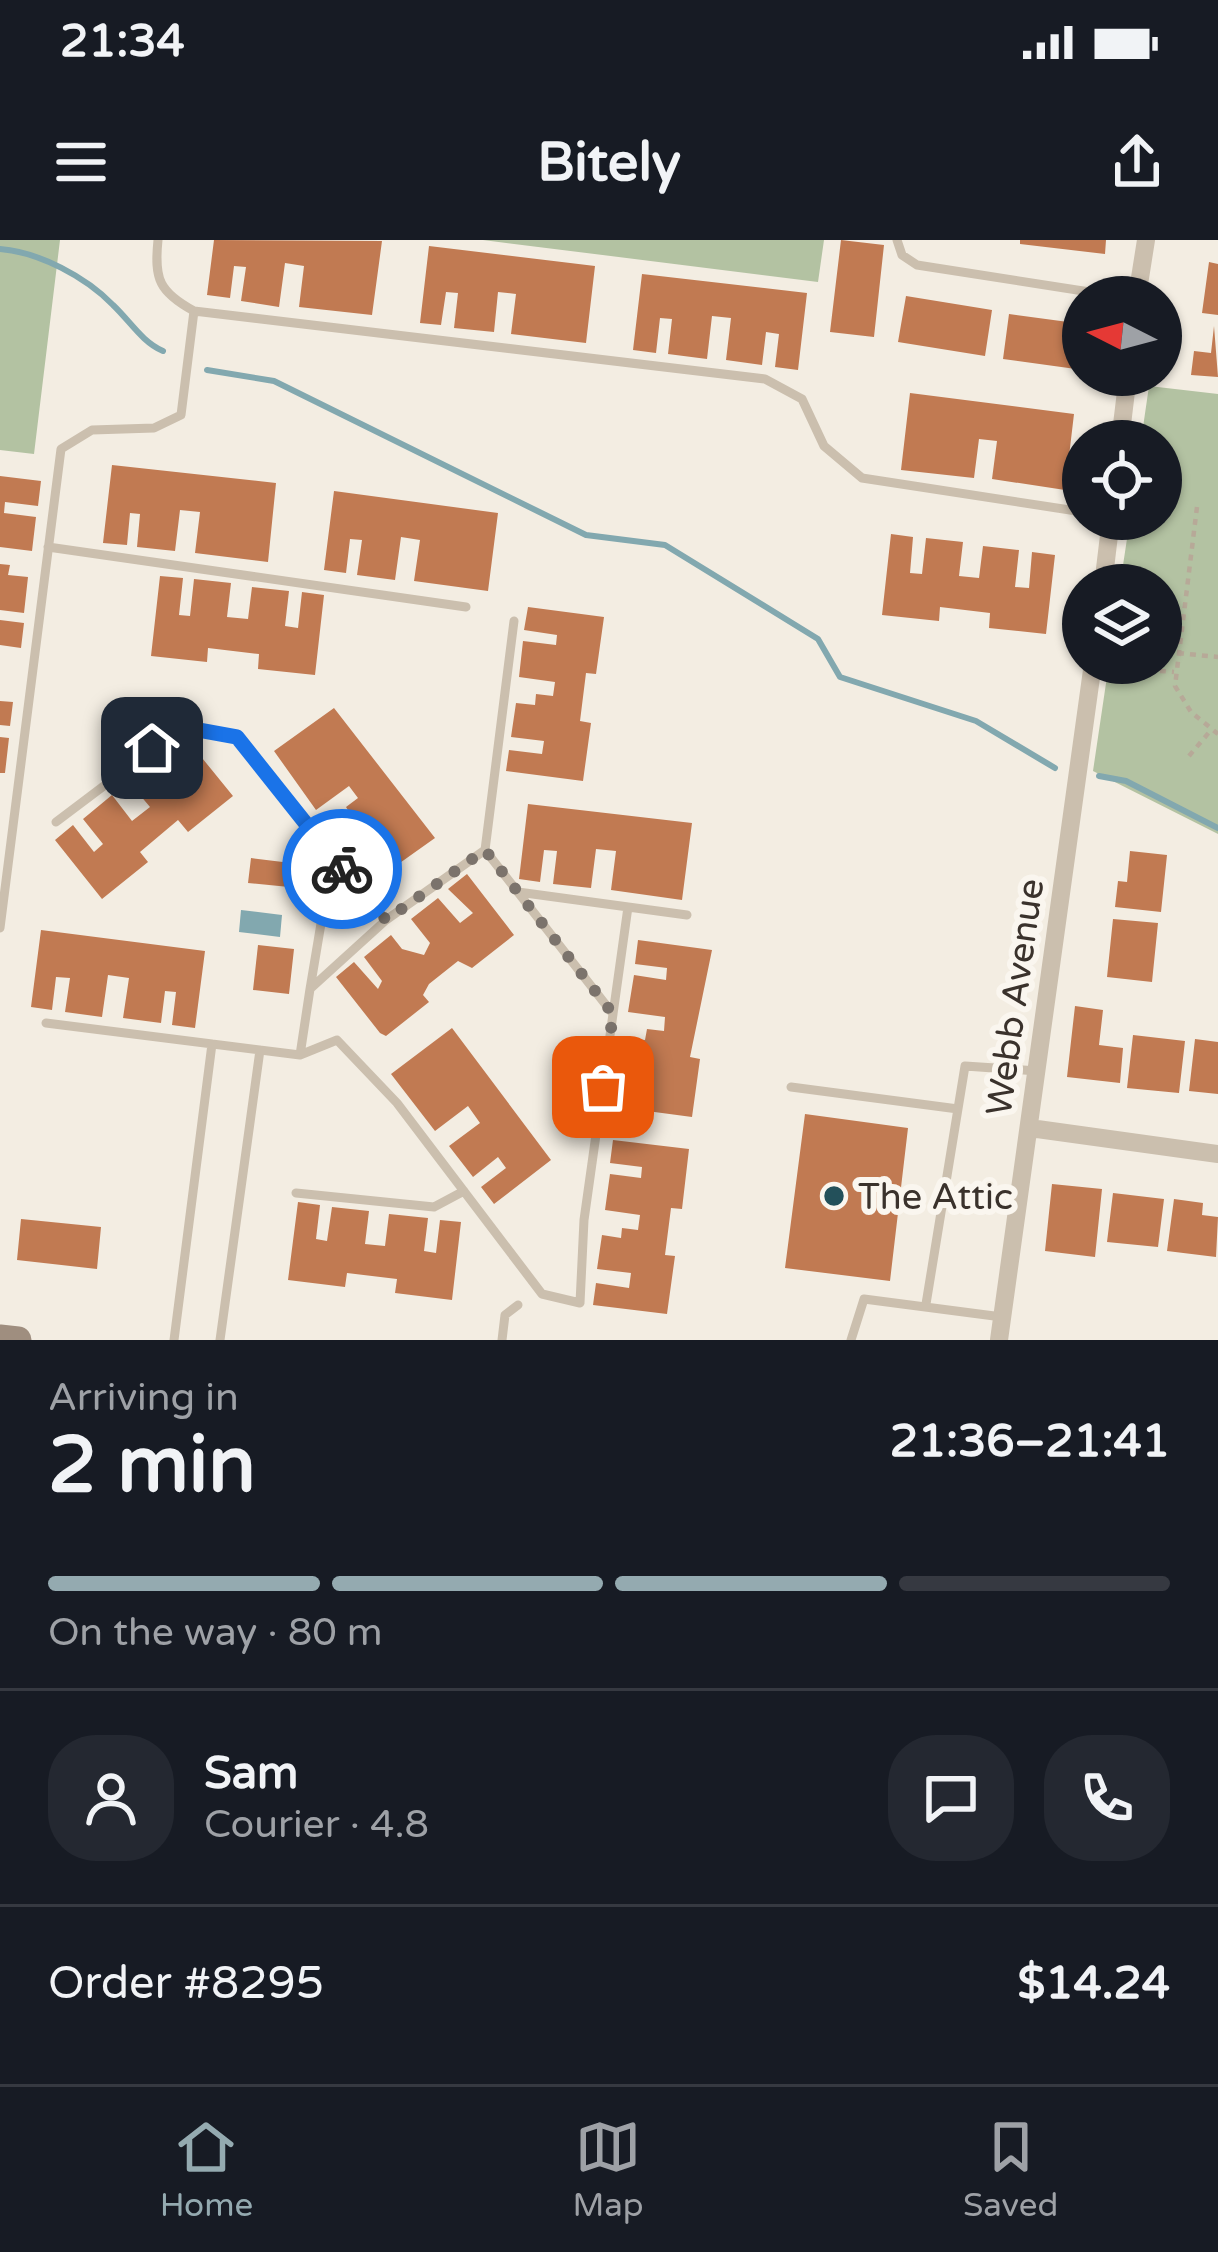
<!DOCTYPE html>
<meta charset="utf-8">
<style>
body{margin:0;font-family:"Varela Round",sans-serif;background:#242831;color:#f1f3f6;height:100vh;display:flex;flex-direction:column;font-size:45px;white-space:nowrap}
*{box-sizing:border-box;margin:0}
p{font-size:39px;color:#9ea1a6}
.icon{flex:none;width:66px;height:66px;fill:none;stroke:currentColor;stroke-width:2;stroke-linecap:round;stroke-linejoin:round}
.map{position:relative;height:1100px;overflow:hidden}
.details{display:flex;flex-direction:column;background:#171b24;flex:1}
.details>*{flex:none}
.needle{width:78px;rotate:276deg}
.fabs{position:absolute;left:1062px;top:36px;display:grid;gap:24px}
.fabs a{display:grid;place-items:center;width:120px;height:120px;border-radius:50%;background:#171b24;box-shadow:0 3px 9px #0004;font-size:60px}
.pin{position:absolute;display:grid;place-items:center;width:102px;height:102px;color:#fff;margin:-51px;border-radius:24px;box-shadow:0 6px 18px #0006}
.courier{position:absolute;display:grid;place-items:center;width:120px;height:120px;margin:-60px;border:9px solid #1a73e8;border-radius:50%;background:#fff;color:#222;box-shadow:0 3px 15px #0007}
.headline em{font-style:normal;font-weight:800}
.headline div{display:flex;flex-direction:column-reverse}
.headline{display:flex;align-items:center;justify-content:space-between;height:204px;padding:0 48px}
h1{font-size:78px;font-weight:800;line-height:90px}
.bar{display:grid;grid-template-columns:repeat(4,1fr);gap:18px 12px;align-content:center;height:144px;padding:0 48px}
.bar i{height:15px;border-radius:9px;background:#363941}
.bar .selected{background:#94aab0}
.bar p{grid-column:span 4}
.line{display:flex;align-items:center;gap:30px;padding:0 48px;border-top:3px solid #363941}
.line div{flex:1}
.round{display:grid;place-items:center;flex:none;width:126px;height:126px;border-radius:48px;background:#242831}
.status{display:flex;justify-content:space-between;align-items:center;height:84px;padding:0 60px;background:#171b24;direction:ltr}
.status svg{height:33px;fill:currentColor}
header{display:flex;justify-content:space-between;align-items:center;height:156px;padding:0 48px;background:#171b24;font-size:54px;font-weight:800}
.tab-bar{display:flex;justify-content:space-around;align-items:center;height:168px;border-top:3px solid #363941;background:#171b24;font-size:33px;color:#9ea1a6}
.tab-bar a{display:grid;justify-items:center;gap:6px}
.tab-bar .selected{color:#94aab0}
.map>svg:first-child{display:block}
.green{fill:#b3c2a2}
.water{fill:#82a8af}
.lines{fill:none;stroke-linecap:round;stroke-linejoin:round}
.stream{stroke:#82a8af;stroke-width:6}
.building{fill:#c17a52}
.path{stroke:#b7a998;stroke-width:4.5;stroke-dasharray:6 6;stroke-linecap:butt}
.lane{stroke:#cbbfae;stroke-width:9}
.street{stroke:#cbbfae;stroke-width:18}
.secondary{stroke:#9f8e7f;stroke-width:27}
.done{stroke:#7b736c;stroke-width:12;stroke-dasharray:0 21.6}
.route{stroke:#1a73e8;stroke-width:15}
.poi-dot{fill:#23505a;stroke:#faf6ef;stroke-width:4.5}
.labels{text-anchor:middle;stroke-width:12;stroke-linejoin:round;paint-order:stroke}
.street-label{font-size:36px;fill:#3a322c;stroke:#faf6ef}
.poi-label{font-size:36px;fill:#3a322c;stroke:#faf6ef;text-anchor:start}
</style>
<div class="status"><b>21:34</b><svg viewBox="0 0 49 12"><path d="M0 12V9h3v3zM5 12V6h3v6zM10 12V3h3v9zM15 12V0h3v12zM26 1h20v11H26zM47 4h2v5h-2z"/></svg></div>
<header><svg class="icon" aria-label="menu" viewBox="0 0 24 24"><path d="M4 6h16M4 12h16M4 18h16"/></svg>Bitely<svg class="icon" aria-label="share" viewBox="0 0 24 24"><path d="M12 15V3M7 8l5-5 5 5M5 13v7h14v-7"/></svg></header>
<div class="map">
<svg width="1218" height="1100" viewBox="0 0 1218 1100">
<rect width="100%" height="100%" fill="#f3ede2"/>
<path class="green" d="M0,0H60L34,214L0,210Z
M483,0H824L818,42Z
M1149,146L1218,154V594L1093,531L1109,423H1161V345H1120L1130,279H1161V201H1141Z"/>
<path class="water" d="M241,670L282,675L280,697L239,692Z"/>
<g class="lines">
<path class="stream" d="M0,9C39,12 86,37 113,65C130,81 142,102 163,111
M207,130L274,141L586,295L665,305L818,399L840,437L976,481L1055,528
M1099,536L1126,541L1218,588"/>
</g>
<path class="building" d="M214,0L382,1L372,75L299,67L304,26L285,23L279,67L241,61L246,27L234,26L230,58L207,55Z
M841,0L884,5L874,97L830,92Z
M1020,0H1106L1105,14L1020,4Z
M429,6L595,26L586,103L511,94L516,54L498,52L494,92L454,88L458,53L446,52L441,85L420,83Z
M1209,22L1218,24V75L1202,73Z
M642,34L807,53L798,130L775,127L779,94L766,92L762,125L726,120L731,78L712,76L707,119L668,114L672,79L660,78L656,113L633,110Z
M906,56L992,70L985,116L898,102Z
M1009,74L1083,84V130L1003,119Z
M1214,86L1218,137L1191,135L1194,111L1211,113Z
M910,153L1074,174L1065,250L992,239L997,201L979,199L974,238L901,230Z
M112,225L276,243L268,322L195,313L200,272L180,270L175,311L137,307L140,274L130,273L127,305L103,303Z
M0,236L41,241L38,266L5,262L4,273L36,277L32,311L0,307Z
M334,251L498,273L488,351L414,341L420,300L401,297L395,340L357,335L362,300L350,299L346,333L324,330Z
M891,294L913,297L910,333L922,334L926,298L963,302L959,336L979,338L983,306L1019,310L1015,347L1029,348L1032,312L1055,315L1046,394L989,388L990,373L940,367L939,381L882,375Z
M0,324L10,325L8,335L28,337L24,373L0,370Z
M160,336L183,338L179,375L190,376L194,339L231,343L227,377L248,379L252,347L289,351L285,386L298,388L302,352L324,355L315,435L258,429L259,414L208,408L207,422L151,416Z
M528,367L604,377L596,434L586,433L580,481L591,483L583,541L506,531L509,510L542,514L544,501L511,497L516,463L535,465L536,454L553,456L555,442L519,437L523,401L556,405L557,395L524,390Z
M0,380L24,383L21,408L0,405Z
M0,461L13,462L10,486L0,485Z
M334,468L435,598L373,642L361,625L387,606L380,596L353,615L334,588L351,575L346,567L358,558L349,546L316,570L274,511Z
M0,497L9,498L5,533H0Z
M185,497L233,556L188,592L178,580L140,612L148,622L102,659L55,600L73,585L94,612L103,604L83,579L112,555L132,581L150,567L129,542L157,520L178,546L188,538L166,511Z
M528,564L692,583L682,660L611,650L616,611L596,609L591,648L553,644L557,611L544,610L540,642L519,639Z
M1130,611L1167,615L1161,672L1115,667L1118,641L1127,642Z
M251,618L291,623L289,647L248,643Z
M467,634L514,695L472,728L458,721L429,744L423,755L429,762L386,796L380,793L336,737L354,722L378,749L382,741L364,717L391,695L402,709L424,715L430,703L411,679L438,658L460,683L473,673L448,649Z
M1113,679L1158,683L1152,742L1107,737Z
M41,690L205,711L195,788L172,785L176,752L165,751L161,783L123,778L129,738L108,735L102,777L65,772L70,738L56,737L52,770L31,767Z
M638,700L712,710L690,817L700,819L692,877L617,867L620,845L653,849L654,838L622,833L626,798L645,800L647,789L664,791L665,777L628,772L634,735L666,740L667,728L635,724Z
M258,705L294,709L289,754L253,750Z
M1075,766L1103,770L1099,805L1123,808L1120,843L1067,837Z
M452,788L551,920L494,964L481,947L506,928L498,917L473,937L449,906L480,883L468,866L435,891L391,834Z
M1133,795L1185,801L1179,853L1127,848Z
M1195,799L1218,802V854L1189,851Z
M805,874L908,888L890,1041L785,1028Z
M613,900L689,909L682,969L671,968L665,1015L675,1016L667,1074L593,1065L596,1043L629,1048L631,1033L597,1029L602,995L621,998L622,988L638,990L640,975L605,970L610,934L641,938L642,927L610,923Z
M1052,944L1102,949L1095,1017L1045,1011Z
M1113,953L1164,959L1158,1007L1107,1002Z
M1174,959L1203,963L1202,975L1218,977L1216,1017L1167,1011Z
M298,962L320,965L316,999L327,1001L332,967L369,971L365,1004L385,1006L389,974L428,978L424,1011L436,1013L440,980L461,982L452,1060L395,1053L397,1039L347,1033L345,1047L288,1040Z
M21,979L101,987L97,1029L17,1020Z"/>
<g class="lines">
<path class="path" d="M1197,267L1175,446L1191,472L1218,494
M1178,413L1218,417
M1136,429L1174,432
M1189,516L1211,490"/>
<path class="lane" d="M158,0C154,39 159,52 194,71L765,139L802,159L824,206L862,238L1083,272
M897,0L902,15L917,25L1122,57
M48,307L466,367
M56,582L182,487L237,497L386,680L485,610
M518,652L687,675
M0,688L61,209L92,190L154,188L181,175L194,71
M310,749L332,618
M613,774L628,667
M46,783L300,815L337,800L397,863L542,1054L580,1063L584,980L613,774L485,610L514,381
M300,815L310,749L386,680
M791,847L958,869
M296,953L434,967L464,951
M926,1064L965,826L1038,831
M174,1100L212,804
M220,1100L260,810
M502,1100L505,1075L518,1065
M851,1100L864,1059L1002,1077"/>
<path class="street" d="M1137,57L1146,0
M1120,201L1128,135
M1103,345L1111,279
M1030,888L1218,914
M999,1100L1093,423"/>
<path class="secondary" d="M0,1098L18,1100"/>
</g>
<g class="lines">
<path class="done" d="M342,629L386,680L485,610L613,774L603,847"/>
<path class="route" d="M152,508L182,487L237,497L342,629"/>
</g>
<circle class="poi-dot" cx="834" cy="956" r="12"/>
<g class="labels">
<g class="street-label">
<text transform="translate(1014 757) rotate(-82)" y="13">Webb Avenue</text>
</g>
<g class="poi-label">
<text x="858" y="969">The Attic</text>
</g>
</g>
</svg>
<div class="fabs">
<a><svg class="needle" viewBox="-14 -14 28 28"><path d="M0-13l5 13h-10z" fill="#e53935"/><path d="M0 13l5-13h-10z" fill="#9ea1a6"/></svg></a>
<a><svg class="icon" aria-label="locate" viewBox="0 0 24 24"><circle cx="12" cy="12" r="6"/><path d="M12 2v4M12 18v4M2 12h4M18 12h4"/></svg></a>
<a><svg class="icon" aria-label="layers" viewBox="0 0 24 24"><path d="M12 4l9 5-9 5-9-5zM3 14l9 5 9-5"/></svg></a>
</div>
<div class="pin" style="left:603px;top:847px;background:#ea580c"><svg class="icon" aria-label="bag" viewBox="0 0 24 24"><path d="M5 8h14l-1 12H6zM9 8a3 3 0 0 1 6 0"/></svg></div>
<div class="pin" style="left:152px;top:508px;background:#1f2937"><svg class="icon" aria-label="home" viewBox="0 0 24 24"><path d="M3 11l9-7 9 7M6 9v11h12V9"/></svg></div>
<div class="courier" style="left:342px;top:629px"><svg class="icon" aria-label="bike" viewBox="0 0 24 24"><circle cx="6" cy="16" r="4"/><circle cx="18" cy="16" r="4"/><path d="M6 16l4-8h5l3 8M10 8l3 8H6M13 5h3"/></svg></div>
</div>
<section class="details">
<div class="headline"><div><h1>2 min</h1><p>Arriving in</p></div><em>21:36–21:41</em></div>
<div class="bar"><i class="selected"></i><i class="selected"></i><i class="selected"></i><i></i><p>On the way · 80 m</p></div>
<div class="line" style="height:216px"><a class="round"><svg class="icon" aria-label="person" viewBox="0 0 24 24"><circle cx="12" cy="8" r="4"/><path d="M4 21q1-7 8-7t8 7"/></svg></a><div><b>Sam</b><p>Courier · 4.8</p></div><a class="round"><svg class="icon" aria-label="chat" viewBox="0 0 24 24"><path d="M4 5h16v11H9l-5 4z"/></svg></a><a class="round"><svg class="icon" aria-label="phone" viewBox="0 0 24 24"><path d="M5 4h4l2 5-3 2q2 4 5 5l2-3 5 2v4C11 20 4 13 5 4z"/></svg></a></div>
<div class="line" style="height:156px"><div>Order #8295</div><b>$14.24</b></div>
</section>
<nav class="tab-bar">
<a class="selected"><svg class="icon" aria-label="home" viewBox="0 0 24 24"><path d="M3 11l9-7 9 7M6 9v11h12V9"/></svg>Home</a>
<a><svg class="icon" aria-label="map" viewBox="0 0 24 24"><path d="M3 6l6-2 6 2 6-2v14l-6 2-6-2-6 2zM9 4v14M15 6v14"/></svg>Map</a>
<a><svg class="icon" aria-label="saved" viewBox="0 0 24 24"><path d="M7 4h10v16l-5-4-5 4z"/></svg>Saved</a>
</nav>
